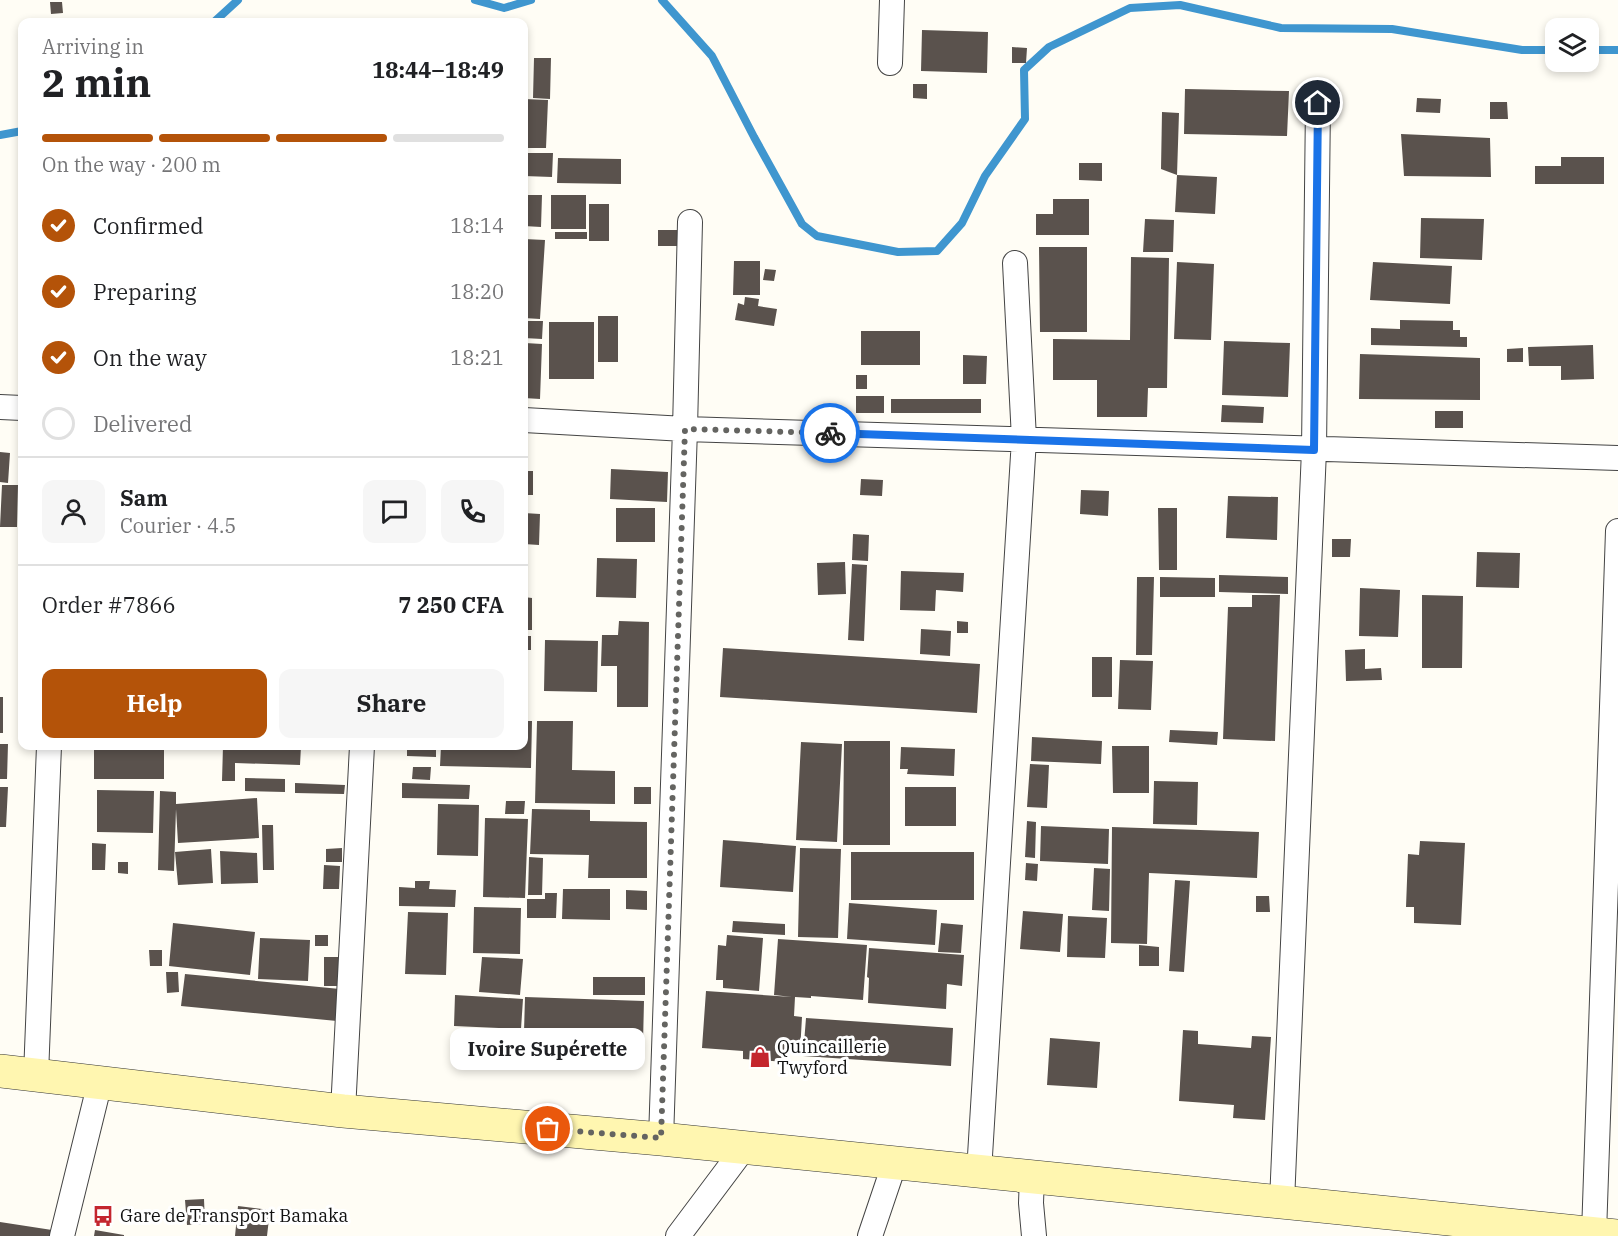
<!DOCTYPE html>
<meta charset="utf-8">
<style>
body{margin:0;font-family:"IBM Plex Serif",serif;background:#f6f6f6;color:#202124;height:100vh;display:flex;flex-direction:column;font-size:22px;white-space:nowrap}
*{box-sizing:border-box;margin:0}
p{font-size:20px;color:#757577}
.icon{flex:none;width:33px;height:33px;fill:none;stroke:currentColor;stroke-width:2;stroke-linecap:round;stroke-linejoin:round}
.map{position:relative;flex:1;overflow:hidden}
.details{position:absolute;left:18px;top:18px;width:510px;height:732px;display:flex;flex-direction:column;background:#fff;border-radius:12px;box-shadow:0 3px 9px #0003}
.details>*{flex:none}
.buttons{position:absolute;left:1545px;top:18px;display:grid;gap:12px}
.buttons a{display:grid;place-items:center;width:54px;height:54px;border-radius:12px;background:#fff;box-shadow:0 3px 9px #0003;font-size:30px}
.pin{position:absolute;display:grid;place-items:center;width:51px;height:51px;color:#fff;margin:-26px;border:3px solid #fff;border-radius:50%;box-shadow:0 2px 6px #0007}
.courier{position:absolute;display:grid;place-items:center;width:60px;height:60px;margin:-30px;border:4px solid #1a73e8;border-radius:50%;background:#fff;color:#222;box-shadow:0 2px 8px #0007}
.bubble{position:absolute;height:42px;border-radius:12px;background:#fff;box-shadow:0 3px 9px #0003;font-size:20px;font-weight:800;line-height:42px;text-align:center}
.summary em{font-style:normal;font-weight:800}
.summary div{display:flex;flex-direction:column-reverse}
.summary{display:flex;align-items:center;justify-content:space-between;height:102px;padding:0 24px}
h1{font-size:39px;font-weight:800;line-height:45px}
.bar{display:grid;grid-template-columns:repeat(4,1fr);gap:9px 6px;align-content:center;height:72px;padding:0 24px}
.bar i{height:8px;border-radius:4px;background:#e0e0e0}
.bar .current{background:#b45309}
.bar p{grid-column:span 4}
.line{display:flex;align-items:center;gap:15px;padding:0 24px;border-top:2px solid #e0e0e0}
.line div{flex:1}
.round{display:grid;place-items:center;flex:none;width:63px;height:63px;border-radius:12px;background:#f6f6f6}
ol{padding:0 24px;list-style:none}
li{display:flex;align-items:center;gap:18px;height:66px}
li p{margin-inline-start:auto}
li .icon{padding:6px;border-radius:50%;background:#b45309;color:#fff;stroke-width:4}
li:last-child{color:#757577}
li i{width:33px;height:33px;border:3px solid #e0e0e0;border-radius:50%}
.button{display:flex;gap:12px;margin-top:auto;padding:12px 24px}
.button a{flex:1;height:69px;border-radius:12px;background:#b45309;color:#fff;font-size:24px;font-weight:800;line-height:69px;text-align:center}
.button a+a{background:#f6f6f6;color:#202124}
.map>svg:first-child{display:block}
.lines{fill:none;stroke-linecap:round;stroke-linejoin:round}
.stream{stroke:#3f96cf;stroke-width:8}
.building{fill:#5a524d}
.street-casing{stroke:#444;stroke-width:26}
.secondary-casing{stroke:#333;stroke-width:34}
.street{stroke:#fff;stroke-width:24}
.secondary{stroke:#fff6b0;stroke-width:33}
.done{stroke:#646461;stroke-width:6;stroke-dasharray:0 10.8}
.route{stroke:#1a73e8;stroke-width:8}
.labels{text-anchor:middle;stroke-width:6;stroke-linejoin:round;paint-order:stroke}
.poi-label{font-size:18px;fill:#111;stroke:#fff;text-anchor:start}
</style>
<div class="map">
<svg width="1618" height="1236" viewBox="0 0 1618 1236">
<rect width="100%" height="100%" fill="#fffdf5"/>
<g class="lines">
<path class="stream" d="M475,0L504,8L531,0
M662,0L712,56L754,137L802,224L817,236L898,252L937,251L962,223L985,176L1025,119L1024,70L1049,47L1130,8L1180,5L1281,28L1392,29L1522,50H1556
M214,22L238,0
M1588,50H1618
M0,135L22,131"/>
</g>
<path class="building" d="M50,2H62L63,13L51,14Z
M922,30L988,32L987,73L921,71Z
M1012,47L1027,48L1026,63H1012Z
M534,58H551L550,99L533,98Z
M913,84H927V99L913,98Z
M1185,89L1289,91L1287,136L1184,134Z
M1417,98L1441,99L1440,113L1416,112Z
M524,99L548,100L546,148H524Z
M1490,102H1507L1508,119H1490Z
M1162,112L1179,113L1177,175L1217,177L1215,214L1175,212L1177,175L1161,169Z
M1401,134L1490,138L1491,177L1404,176Z
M524,153H553L552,177L524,176Z
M1561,157H1604V184H1535V166H1561Z
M558,158L621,159V184L557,183Z
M1079,163H1102V181L1079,180Z
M524,195H542L541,227L524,226Z
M551,195H586V229H551Z
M1053,199H1089V235H1036V214H1053Z
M589,204H609V241H589Z
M1421,218L1484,219L1482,260L1420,258Z
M1145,219L1174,220L1173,252H1143Z
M658,230H682V246H658Z
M555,232H587V239H555Z
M524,239L545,240L540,319L524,318Z
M1039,247H1087V332H1040Z
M1131,257L1169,258L1167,388H1148L1147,417H1097V380H1053V339L1130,340Z
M734,261H760V295H733Z
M1177,262L1214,264L1211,340L1174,339Z
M1373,262L1452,266L1450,304L1370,300Z
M765,269L776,270L774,281L763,280Z
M745,297L759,299L758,306L777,309L774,326L735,320L738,303L744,305Z
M598,316H618V362H598Z
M1400,320L1453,321V330H1460V337H1467V347L1371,345V328L1400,329Z
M524,321H543L542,339L524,338Z
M549,322H594V379H549Z
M861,331H920V365H861Z
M1224,341L1290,343L1288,397L1222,395Z
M525,343L542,344L540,399L524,398Z
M1593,345L1594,379L1561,380V366H1529L1528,347Z
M1523,348V362H1507V349Z
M1360,354L1480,358V400L1359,399Z
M963,355L987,356L986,384H963Z
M856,375H867V389H856Z
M856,396H884V413H856Z
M891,399H981V413H891Z
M1222,405L1264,407L1263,423L1221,422Z
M1435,411H1463V428H1435Z
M0,452L10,453L8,483L0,482Z
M611,469L668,472L667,502L610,499Z
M524,471H533V495H524Z
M861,479L883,480L882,496L860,495Z
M2,485H18L17,527H0Z
M1081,490L1109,491L1108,516L1080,514Z
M1228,496L1278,497L1277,540L1226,538Z
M616,508H655V542H616Z
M1158,508H1177V570H1159Z
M524,513L540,514L539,545L524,544Z
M853,534L869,535L868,561L852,560Z
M1332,539H1351L1350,557H1332Z
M1477,552L1520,553L1519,588L1476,587Z
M597,558L637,559L636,598L596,597Z
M845,562L846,594L818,595L817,563Z
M852,564L867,565L864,641L848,640Z
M901,571L964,573L963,592L936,590L935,611L900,610Z
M1219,575L1288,577V594L1219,592Z
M1137,577H1154L1152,655H1136Z
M1160,577L1215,578V597H1160Z
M1360,588L1400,590L1398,637L1359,636Z
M1252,595H1280L1275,741L1223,739L1228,607H1252Z
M1422,595L1463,596L1462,668H1422Z
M524,597L532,598V630H524Z
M619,621L649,622L648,707H617V666H601L602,635H618Z
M957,621L968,622V633H957Z
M921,629L951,631L950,656L920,654Z
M524,636H531V650H524Z
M545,640L598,641L597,692L544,691Z
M723,648L980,664L977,713L720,697Z
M1365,649V669L1381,668L1382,680L1346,681L1345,650Z
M1092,657H1112V697H1092Z
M1120,660L1153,661L1151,710L1118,709Z
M0,697H3V733H0Z
M524,721H532L531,768L440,766L441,746H524Z
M537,721H573L572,770L615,771V804L535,803Z
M1170,730L1218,732L1217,745L1169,742Z
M1032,737L1102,741L1101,764L1031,761Z
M844,741H890V845H843Z
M801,742L842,744L837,842L796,840Z
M0,744H8L7,779H0Z
M94,746H164V779H94Z
M223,746H301L300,765L235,763V781H222Z
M407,746H436V757L407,756Z
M1112,746H1149V793H1113Z
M901,747L955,749L954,776L907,774L908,769H900Z
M1030,764L1049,765L1047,808L1027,807Z
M413,767H431L430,780L412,779Z
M245,778L285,779V792L245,791Z
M1154,781L1198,782L1197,825L1153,824Z
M295,783L345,785L344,794L295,793Z
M402,783L470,785L469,799L402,798Z
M0,787H8L6,827H0Z
M634,787H651V804H634Z
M905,787H956V826H905Z
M97,790L154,791L153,833L97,832Z
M160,791L176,792V804L257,798L259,838L178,843L176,809L174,871L158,870Z
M506,801H525L524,814H505Z
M438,804L479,805L478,856L437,855Z
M532,809L590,810V821L647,822V878H588L589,855L530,854Z
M485,818L528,819L525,898L483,897Z
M1027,821L1036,822L1035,858L1025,857Z
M262,825H273L274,870H263Z
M1041,826L1109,829L1108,864L1040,861Z
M1112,827L1259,832L1257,878L1149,873L1147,944L1111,943Z
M723,840L796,846L793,892L720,887Z
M1420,841L1465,843L1461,925L1414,923V907H1406L1408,854L1419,855Z
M92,843L106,844L105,870H92Z
M342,848V862H326V849Z
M800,848L841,849L838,938L798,937Z
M211,849L213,883L178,885L175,852Z
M220,851L257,853L258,883L221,884Z
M851,852H974V900H851Z
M529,857L543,858L542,895H528Z
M118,862H128V874L118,873Z
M1026,863L1038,864L1037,881L1025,880Z
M324,865L340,866L339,889H323Z
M1094,868L1110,869L1109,911L1092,910Z
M1175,880L1190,881L1184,972L1169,971Z
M415,881H430L429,889L456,890L455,907L399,906V887L415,888Z
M563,889H610V920L562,919Z
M626,890L647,891V910L626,909Z
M545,893H557L556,918H527V899H545Z
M1256,896H1269L1270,912H1256Z
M849,903L937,910L935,945L847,939Z
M474,907L521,908L520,954L473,953Z
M1023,911L1063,914L1060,952L1020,949Z
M408,912L448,913L446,975L405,974Z
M1068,916L1107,918L1105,958L1067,957Z
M733,921L785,924V935L732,932Z
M173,923L255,932L250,975L169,966Z
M941,923L963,925L961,953L938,952Z
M315,935H328V946H315Z
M727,935L763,938L759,991L723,988V980H716L718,945L726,946Z
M260,938L310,940L308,981L258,979Z
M778,939L867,945L863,1000L811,996V998L795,997L794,1016L802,1017L800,1052L786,1051V1062L743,1059V1051L702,1048L706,991L792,997L774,995Z
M1139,945L1159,947V966H1139Z
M869,948L964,955L962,986L947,984L946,1009L868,1003L869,978L867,977Z
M149,950H162V966H150Z
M324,957H339V986H324Z
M482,957L523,959L520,995L479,992Z
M166,972H178L179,992L167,993Z
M185,974L340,989L337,1021L181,1006Z
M593,977H645V995H593Z
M455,995L523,999L521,1029L454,1026Z
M525,997L644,1001L643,1043L592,1042V1035L524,1032Z
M806,1018L953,1028L951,1066L803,1056Z
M1183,1030L1198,1031V1044L1251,1048L1252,1036L1271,1037L1265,1120L1233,1118L1234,1105L1179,1101Z
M573,1036L574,1051L551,1053L550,1037Z
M1050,1038L1100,1042L1097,1088L1047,1085Z
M204,1199L205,1224L187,1225L185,1200Z
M238,1206L270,1210L267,1236H235Z
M0,1222L52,1230L51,1236H0Z
M95,1230L124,1235V1236H94Z"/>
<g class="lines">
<defs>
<path id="street" d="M890,63L892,0
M0,407L22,408
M524,420L685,429L1618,458
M36,1075L49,746
M343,1111L362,746
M661,1139L685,429L690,222
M979,1172L1024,439L1015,263
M1032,1176L1031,1203L1034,1236
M1282,1202L1314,450L1318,103
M1594,1234L1618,531
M62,1236L100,1082
M678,1236L744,1148
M870,1236L895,1162"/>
<path id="secondary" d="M0,1071L343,1111L661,1139L1616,1236"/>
</defs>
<use href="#street" class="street-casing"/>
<use href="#secondary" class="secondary-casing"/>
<use href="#street" class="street"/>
<use href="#secondary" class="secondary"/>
</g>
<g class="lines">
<path class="done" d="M548,1129L661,1138L685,429L830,433"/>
<path class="route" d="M830,433L1314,450L1318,103"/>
</g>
<defs>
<symbol id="shop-bare" viewBox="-9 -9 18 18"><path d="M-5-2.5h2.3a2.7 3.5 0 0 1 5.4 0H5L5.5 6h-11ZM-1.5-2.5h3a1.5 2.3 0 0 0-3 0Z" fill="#c4262e" stroke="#fff" stroke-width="2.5" paint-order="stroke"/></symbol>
<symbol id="bus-bare" viewBox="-9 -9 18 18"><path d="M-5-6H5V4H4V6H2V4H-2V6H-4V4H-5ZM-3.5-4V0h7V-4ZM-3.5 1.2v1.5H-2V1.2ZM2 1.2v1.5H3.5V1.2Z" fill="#c4262e" stroke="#fff" stroke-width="2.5" paint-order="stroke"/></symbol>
</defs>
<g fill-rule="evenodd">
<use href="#shop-bare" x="745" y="1042" width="30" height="30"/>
<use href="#bus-bare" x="88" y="1201" width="30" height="30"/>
</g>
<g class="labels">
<g class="poi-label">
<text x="777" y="1053">Quincaillerie<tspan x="777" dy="21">Twyford</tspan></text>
<text x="120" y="1222">Gare de Transport Bamaka</text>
</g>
</g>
</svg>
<div class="buttons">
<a><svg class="icon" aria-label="layers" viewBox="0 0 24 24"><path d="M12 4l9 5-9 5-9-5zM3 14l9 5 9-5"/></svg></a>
</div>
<div class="pin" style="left:548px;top:1129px;background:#ea580c"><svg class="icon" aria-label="bag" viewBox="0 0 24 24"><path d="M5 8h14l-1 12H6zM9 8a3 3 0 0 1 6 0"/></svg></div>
<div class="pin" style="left:1318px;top:103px;background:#1f2937"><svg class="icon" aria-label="home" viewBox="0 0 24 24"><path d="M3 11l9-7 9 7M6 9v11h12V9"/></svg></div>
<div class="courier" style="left:830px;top:433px"><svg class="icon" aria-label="bike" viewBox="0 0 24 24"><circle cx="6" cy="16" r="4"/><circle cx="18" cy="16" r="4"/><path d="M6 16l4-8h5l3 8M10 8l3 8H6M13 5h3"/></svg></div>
<div class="bubble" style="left:450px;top:1028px;width:195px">Ivoire Supérette</div>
<section class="details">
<div class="summary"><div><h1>2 min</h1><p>Arriving in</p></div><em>18:44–18:49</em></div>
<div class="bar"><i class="current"></i><i class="current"></i><i class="current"></i><i></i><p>On the way · 200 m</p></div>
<ol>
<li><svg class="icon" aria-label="check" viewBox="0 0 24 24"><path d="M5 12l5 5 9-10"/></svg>Confirmed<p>18:14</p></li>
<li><svg class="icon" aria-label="check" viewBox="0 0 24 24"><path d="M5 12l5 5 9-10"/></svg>Preparing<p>18:20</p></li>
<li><svg class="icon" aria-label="check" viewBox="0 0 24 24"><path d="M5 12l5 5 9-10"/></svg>On the way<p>18:21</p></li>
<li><i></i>Delivered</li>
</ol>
<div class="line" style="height:108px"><a class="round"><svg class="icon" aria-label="person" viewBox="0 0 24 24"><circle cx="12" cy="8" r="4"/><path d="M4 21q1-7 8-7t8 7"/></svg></a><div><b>Sam</b><p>Courier · 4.5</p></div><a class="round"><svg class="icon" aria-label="chat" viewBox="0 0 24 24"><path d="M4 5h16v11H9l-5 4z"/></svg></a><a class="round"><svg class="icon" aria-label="phone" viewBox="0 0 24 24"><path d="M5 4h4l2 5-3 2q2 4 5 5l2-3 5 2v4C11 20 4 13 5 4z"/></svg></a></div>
<div class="line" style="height:78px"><div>Order #7866</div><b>7 250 CFA</b></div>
<div class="button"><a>Help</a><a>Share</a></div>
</section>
</div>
